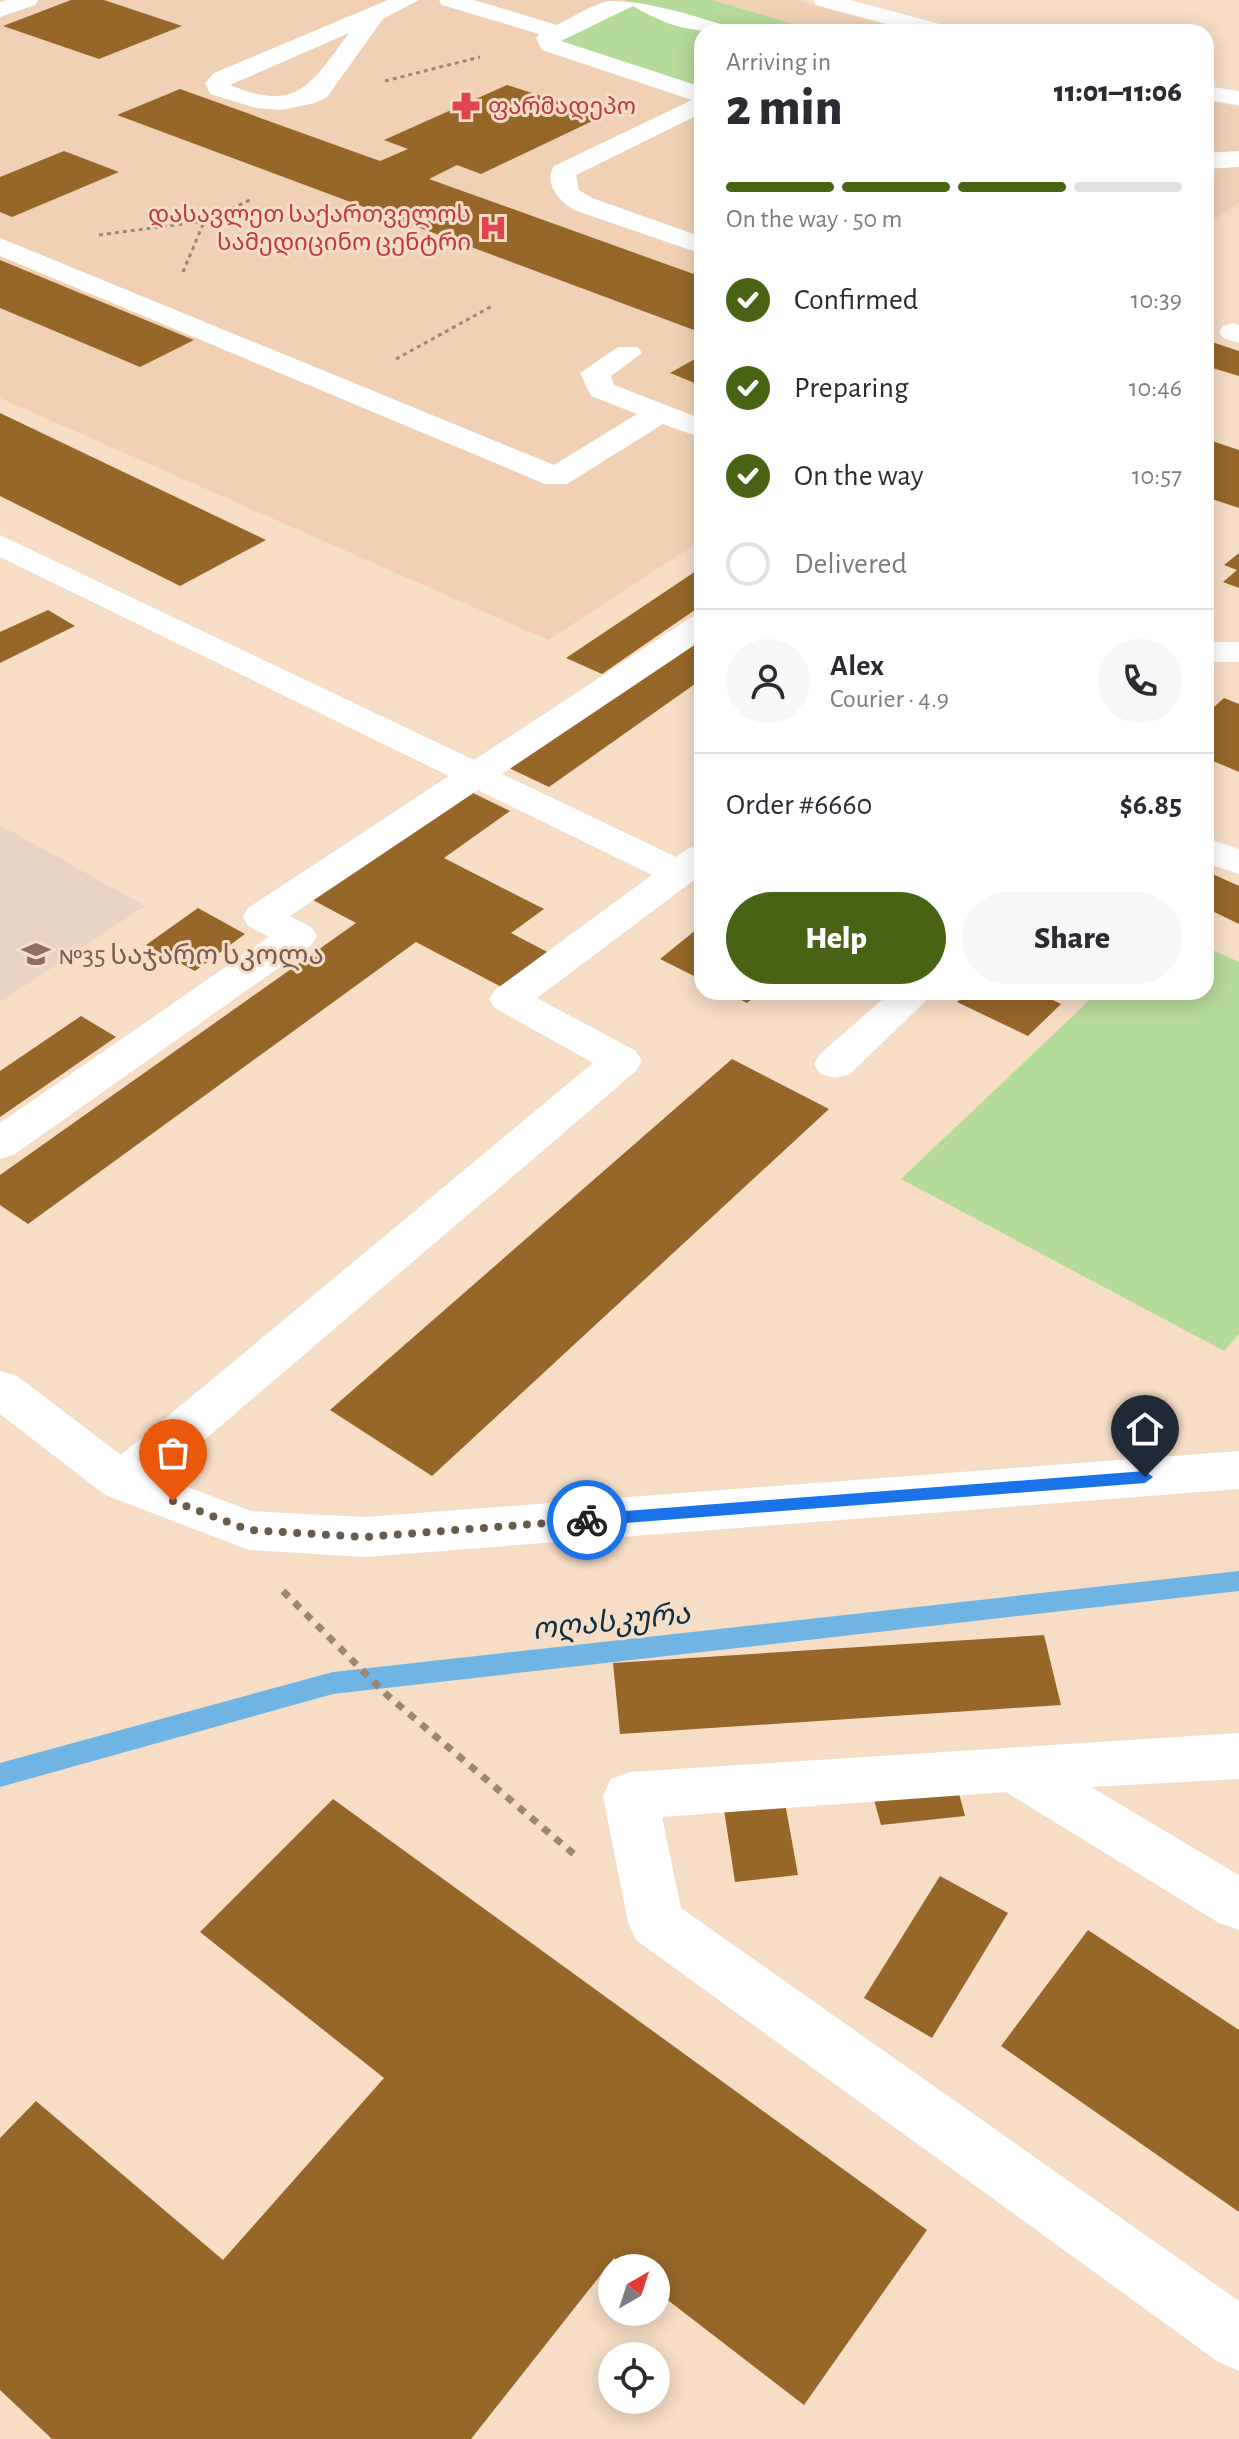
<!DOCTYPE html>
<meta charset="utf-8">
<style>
body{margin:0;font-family:"Alegreya Sans","Noto Sans Georgian",sans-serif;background:#f7f7f7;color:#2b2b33;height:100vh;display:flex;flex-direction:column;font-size:30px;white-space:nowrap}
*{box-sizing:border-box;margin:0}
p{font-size:26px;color:#7c7c81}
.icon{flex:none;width:44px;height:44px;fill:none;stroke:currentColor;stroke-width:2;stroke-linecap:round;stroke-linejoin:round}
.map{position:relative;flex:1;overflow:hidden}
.sheet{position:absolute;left:694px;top:24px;width:520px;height:976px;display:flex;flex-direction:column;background:#fff;border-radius:24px;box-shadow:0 4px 20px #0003}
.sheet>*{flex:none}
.needle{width:52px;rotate:39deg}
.controls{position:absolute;left:598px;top:2254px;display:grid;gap:16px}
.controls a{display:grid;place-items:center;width:72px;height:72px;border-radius:50%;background:#fff;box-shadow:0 4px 20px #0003;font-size:40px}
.pin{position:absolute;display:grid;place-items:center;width:68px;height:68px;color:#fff;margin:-82px -34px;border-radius:50% 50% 50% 0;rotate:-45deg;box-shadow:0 0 8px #0007}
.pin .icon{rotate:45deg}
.courier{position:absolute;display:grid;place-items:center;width:80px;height:80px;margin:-40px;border:6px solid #1a73e8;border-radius:50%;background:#fff;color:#222;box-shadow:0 2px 10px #0007}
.headline em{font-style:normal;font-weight:800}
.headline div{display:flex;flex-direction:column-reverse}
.headline{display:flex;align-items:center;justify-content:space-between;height:136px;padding:0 32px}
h1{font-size:52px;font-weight:800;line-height:60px}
.bar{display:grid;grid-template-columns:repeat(4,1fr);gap:12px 8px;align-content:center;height:96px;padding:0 32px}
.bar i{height:10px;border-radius:6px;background:#e1e1e2}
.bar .selected{background:#486313}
.bar p{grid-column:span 4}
.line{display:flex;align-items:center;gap:20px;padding:0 32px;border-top:2px solid #e1e1e2}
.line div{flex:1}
.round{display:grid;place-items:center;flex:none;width:84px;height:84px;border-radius:42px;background:#f7f7f7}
ol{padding:0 32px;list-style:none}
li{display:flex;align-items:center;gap:24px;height:88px}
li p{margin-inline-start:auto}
li .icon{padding:8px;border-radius:50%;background:#486313;color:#fff;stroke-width:4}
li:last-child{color:#7c7c81}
li i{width:44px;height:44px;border:4px solid #e1e1e2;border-radius:50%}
.action{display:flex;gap:16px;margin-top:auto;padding:16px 32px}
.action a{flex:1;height:92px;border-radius:48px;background:#486313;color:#fff;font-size:32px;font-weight:800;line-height:92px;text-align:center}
.action a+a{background:#f7f7f7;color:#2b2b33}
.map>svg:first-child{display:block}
.built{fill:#f0d1b5}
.education{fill:#e8d4c5}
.green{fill:#b5db9b}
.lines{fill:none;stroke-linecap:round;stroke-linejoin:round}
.stream{fill:#6fb4e3;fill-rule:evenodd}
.building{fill:#966728}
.path-far1{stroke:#998776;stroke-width:3;stroke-dasharray:4 4;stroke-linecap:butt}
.path{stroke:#998776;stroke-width:7;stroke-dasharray:8 8;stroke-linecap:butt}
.minor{fill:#fff;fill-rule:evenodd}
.route{fill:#1a73e8}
.done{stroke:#685a4c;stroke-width:8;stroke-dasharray:0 14.4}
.labels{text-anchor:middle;stroke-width:6;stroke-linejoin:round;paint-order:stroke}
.far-health-label{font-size:24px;fill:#be3a42;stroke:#f6ddc6;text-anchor:start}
.education-label{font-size:28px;fill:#785e54;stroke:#f6ddc6;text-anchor:start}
.water-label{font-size:30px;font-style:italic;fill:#0f2e41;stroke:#f6ddc6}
</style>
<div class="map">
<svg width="1239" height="2439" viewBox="0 0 1239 2439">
<rect width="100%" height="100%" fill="#f6ddc6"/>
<path class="built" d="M0,0H796L909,32H702V540L548,640L0,398Z
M1206,100L1239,107V203L1206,226Z"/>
<path class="education" d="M0,825L145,906L0,1002Z"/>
<path class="green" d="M628,0H712L819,32H702V95L548,38Z
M1206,947L1239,962V1334L1224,1351L901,1179L1098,992H1206Z"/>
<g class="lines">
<path class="stream" d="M1239,1571V1591L333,1694L0,1787V1763L333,1672Z"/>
</g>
<path class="building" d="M71,0H104L182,26L99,59L3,26Z
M507,85L603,116L481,174L457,165L429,179L702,277V333L117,115L180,89L380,161L408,149L384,140Z
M64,151L119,172L12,217L0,212V177Z
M0,260L194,340L140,367L0,308Z
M1206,340L1239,351V376L1206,366Z
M702,355V386L670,373Z
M0,413L266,540L180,586L0,496Z
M1206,439L1239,450V508L1206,497Z
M1239,553V588L1223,582L1237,570L1224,565Z
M696,571L702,574V605L602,674L566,658Z
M48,610L75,626L0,663V632Z
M702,635V679L549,787L509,768Z
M1224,698L1239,704V772L1206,758V714Z
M469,791L510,811L444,858L544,909L511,933L557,957L511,992L416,942L28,1224L0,1205V1175L356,923L311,899Z
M1206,871L1239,886V924L1206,908Z
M198,908L245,934L195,971L146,945Z
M702,925V980L660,959Z
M726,992H760L747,1003Z
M969,992L995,995L998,992H1036L1061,1004L1028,1036L957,1002Z
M81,1016L116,1037L0,1117V1071Z
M732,1059L829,1109L432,1476L330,1410Z
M1044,1635L1061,1705L620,1734L613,1663Z
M957,1786L965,1816L881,1825L873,1796Z
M784,1797L798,1875L735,1882L723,1803Z
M333,1799L927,2230L804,2405L656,2291V2268H627L614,2258L471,2439H52L0,2390V2138L36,2101L223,2260L384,2078L200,1932Z
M940,1876L1008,1913L932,2038L864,1998Z
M1088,1930L1239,2030V2212L1001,2046Z"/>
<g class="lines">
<path class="path-far1" d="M385,81L480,57
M99,235L204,221L250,200
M183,272L204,222
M396,359L494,305"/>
<path class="path" d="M283,1591L387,1695L575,1855"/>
<path class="minor" d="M6,0H38L35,5L0,17V2Z
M388,0H419L383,19L327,97L315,103L281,110L256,108L210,94L205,83L214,73ZM349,33C312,83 298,114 230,85Z
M439,0H474L557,25C573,17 591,5 609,1C645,0 695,16 730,27L734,32C693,32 670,28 633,6L561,41L702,87V113L576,175L579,190L592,198L702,237V254L574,210C559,201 543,183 554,166L692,100L542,50L536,38L539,34L442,5Z
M813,0H850L951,27L955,32H917L816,5Z
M1206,86L1239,91V105L1206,100Z
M1239,151V167L1206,169V153Z
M0,238L554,465L637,414L591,396L580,373L618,347H638L642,353L611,376L614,385L702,419V438L663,424L567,484H545L0,256Z
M1233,323L1239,325V343L1223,338L1219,332L1223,326Z
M0,535L474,760L690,618L702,615V640L502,774L676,857L689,848L702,845V874L537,998L636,1051L642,1061L636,1071L161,1477L251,1511L365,1517L1239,1451V1489L365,1557L249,1550L105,1495L0,1414V1371L17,1376L121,1455L593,1063L495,1008L489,999L495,990L652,875L478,790L290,916L311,927L317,936L311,945L15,1154L0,1159V1123L269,937L248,926L243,917L248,908L449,776L0,557Z
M1206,642H1239V662H1206Z
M1206,838L1239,849V874L1206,863Z
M891,992H935L850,1074L835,1078L820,1074L814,1064L820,1054Z
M1239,1733V1779L1091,1787L1239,1875V1930L1219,1923L1006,1792L662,1817L681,1908L1239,2301V2371L1217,2361L636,1940L628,1922L603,1796L611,1779L630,1772Z"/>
</g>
<path class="route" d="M1145,1471L1153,1477L1145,1483L587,1526L580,1520L587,1514Z"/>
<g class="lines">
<path class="done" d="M173,1501L249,1530L365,1537L587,1520"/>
</g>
<defs>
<symbol id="pharmacy-bare" viewBox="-9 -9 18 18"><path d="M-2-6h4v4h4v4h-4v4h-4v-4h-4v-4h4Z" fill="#e0444e" stroke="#f6ddc6" stroke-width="2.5" paint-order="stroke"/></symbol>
<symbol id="hospital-bare" viewBox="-9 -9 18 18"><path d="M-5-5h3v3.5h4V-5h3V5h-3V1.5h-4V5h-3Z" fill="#e0444e" stroke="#f6ddc6" stroke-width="2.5" paint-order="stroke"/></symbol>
<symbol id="school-bare" viewBox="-9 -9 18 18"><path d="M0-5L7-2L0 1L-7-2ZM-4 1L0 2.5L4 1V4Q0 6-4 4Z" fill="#8d6e63" stroke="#f6ddc6" stroke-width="2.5" paint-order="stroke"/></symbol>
</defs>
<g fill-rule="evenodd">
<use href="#pharmacy-bare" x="446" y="86" width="40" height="40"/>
<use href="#hospital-bare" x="473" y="208" width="40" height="40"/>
<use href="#school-bare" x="16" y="934" width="40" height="40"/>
</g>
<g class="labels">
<g class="far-health-label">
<text x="488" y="114">ფარმადეპო</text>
<text x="471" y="222" text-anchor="end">დასავლეთ საქართველოს<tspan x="471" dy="28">სამედიცინო ცენტრი</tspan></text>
</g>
<g class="education-label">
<text x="58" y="964">№35 საჯარო სკოლა</text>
</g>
<g class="water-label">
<text transform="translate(611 1621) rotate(-6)" y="10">ოღასკურა</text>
</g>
</g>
</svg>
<div class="controls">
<a><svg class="needle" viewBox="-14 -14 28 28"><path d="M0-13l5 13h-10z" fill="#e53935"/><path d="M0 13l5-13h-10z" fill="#7c7c81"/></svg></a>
<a><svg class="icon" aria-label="locate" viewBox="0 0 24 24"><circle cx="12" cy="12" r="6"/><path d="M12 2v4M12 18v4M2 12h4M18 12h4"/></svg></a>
</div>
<div class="pin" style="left:173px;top:1501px;background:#ea580c"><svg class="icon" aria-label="bag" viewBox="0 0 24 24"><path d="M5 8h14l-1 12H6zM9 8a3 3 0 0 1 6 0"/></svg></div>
<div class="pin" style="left:1145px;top:1477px;background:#1f2937"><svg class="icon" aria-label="home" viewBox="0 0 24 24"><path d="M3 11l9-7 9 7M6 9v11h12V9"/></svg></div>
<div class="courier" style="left:587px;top:1520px"><svg class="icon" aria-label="bike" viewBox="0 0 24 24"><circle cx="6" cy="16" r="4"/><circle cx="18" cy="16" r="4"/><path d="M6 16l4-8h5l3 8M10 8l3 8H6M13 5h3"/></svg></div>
<section class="sheet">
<div class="headline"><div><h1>2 min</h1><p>Arriving in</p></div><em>11:01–11:06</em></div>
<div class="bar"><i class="selected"></i><i class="selected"></i><i class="selected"></i><i></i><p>On the way · 50 m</p></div>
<ol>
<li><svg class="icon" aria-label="check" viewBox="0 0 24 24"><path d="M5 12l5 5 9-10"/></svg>Confirmed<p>10:39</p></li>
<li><svg class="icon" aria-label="check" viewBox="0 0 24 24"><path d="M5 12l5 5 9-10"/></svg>Preparing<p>10:46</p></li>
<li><svg class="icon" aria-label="check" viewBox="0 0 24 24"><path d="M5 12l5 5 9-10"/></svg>On the way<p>10:57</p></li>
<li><i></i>Delivered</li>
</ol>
<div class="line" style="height:144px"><a class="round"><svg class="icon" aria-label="person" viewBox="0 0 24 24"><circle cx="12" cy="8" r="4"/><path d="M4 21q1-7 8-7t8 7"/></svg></a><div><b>Alex</b><p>Courier · 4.9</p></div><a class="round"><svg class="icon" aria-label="phone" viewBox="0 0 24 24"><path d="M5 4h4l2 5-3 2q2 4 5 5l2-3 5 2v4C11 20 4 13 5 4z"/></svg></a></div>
<div class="line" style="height:104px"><div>Order #6660</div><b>$6.85</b></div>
<div class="action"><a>Help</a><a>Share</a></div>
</section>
</div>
